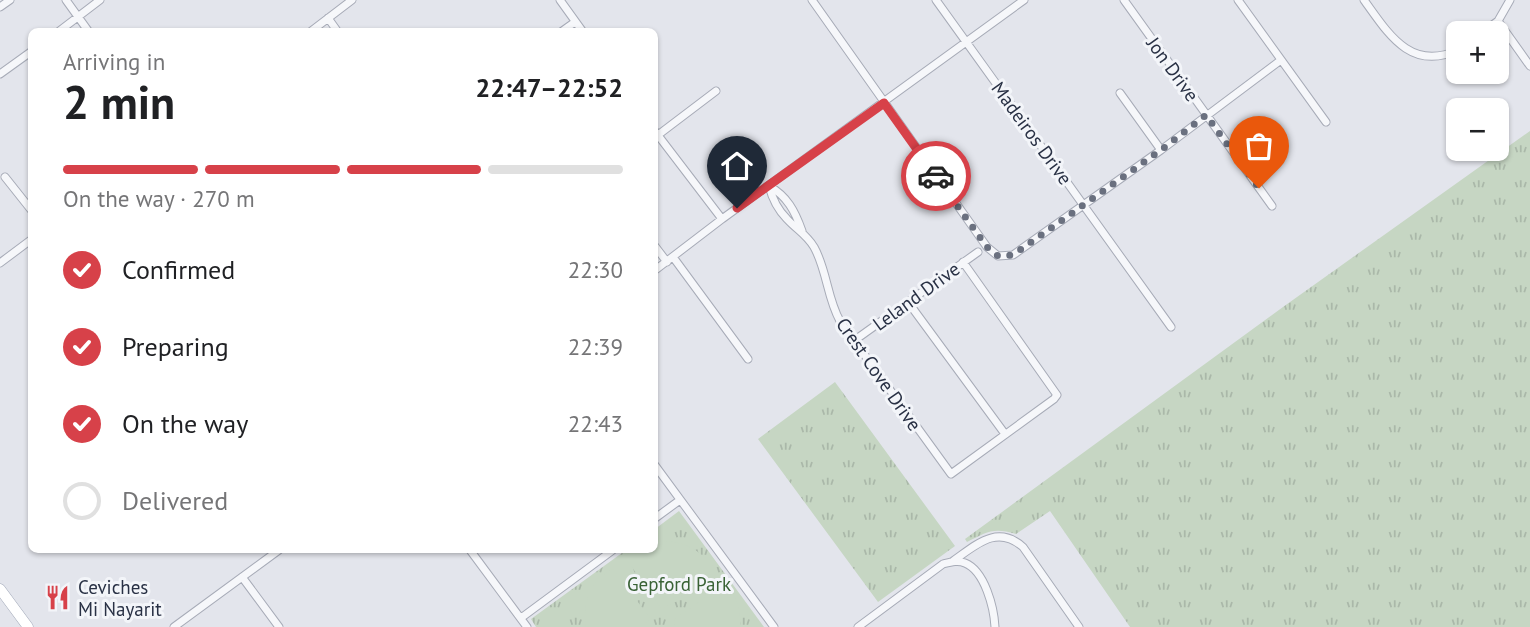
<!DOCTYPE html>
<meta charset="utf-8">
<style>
body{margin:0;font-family:"PT Sans",sans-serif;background:#f2f2f2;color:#202124;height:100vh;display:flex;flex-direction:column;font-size:26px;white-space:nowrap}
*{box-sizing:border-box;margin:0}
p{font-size:23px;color:#757577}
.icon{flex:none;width:38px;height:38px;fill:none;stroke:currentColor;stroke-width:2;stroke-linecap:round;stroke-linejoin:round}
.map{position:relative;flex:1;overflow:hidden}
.panel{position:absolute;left:28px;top:28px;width:630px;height:525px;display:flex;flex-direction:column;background:#fff;border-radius:10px;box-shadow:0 2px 5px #0004}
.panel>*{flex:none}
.controls{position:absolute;left:1446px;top:21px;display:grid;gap:14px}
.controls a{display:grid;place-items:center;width:63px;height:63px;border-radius:10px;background:#fff;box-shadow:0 2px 5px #0004;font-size:35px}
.pin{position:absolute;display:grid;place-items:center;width:60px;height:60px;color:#fff;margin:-72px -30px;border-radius:50% 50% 50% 0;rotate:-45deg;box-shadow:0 0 7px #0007}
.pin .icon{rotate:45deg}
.courier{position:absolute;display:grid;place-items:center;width:70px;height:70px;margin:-35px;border:5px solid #d74149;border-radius:50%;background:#fff;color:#222;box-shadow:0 2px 9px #0007}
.headline em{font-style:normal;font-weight:700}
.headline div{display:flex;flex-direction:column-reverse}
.headline{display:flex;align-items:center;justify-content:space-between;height:119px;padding:0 35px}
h1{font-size:46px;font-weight:700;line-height:52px}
.bar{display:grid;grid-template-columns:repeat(4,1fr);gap:10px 7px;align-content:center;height:84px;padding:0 35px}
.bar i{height:9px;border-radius:5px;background:#e0e0e0}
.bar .current{background:#d74149}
.bar p{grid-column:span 4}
ol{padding:0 35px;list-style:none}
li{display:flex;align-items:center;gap:21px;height:77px}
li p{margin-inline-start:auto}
li .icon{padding:7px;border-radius:50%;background:#d74149;color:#fff;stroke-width:4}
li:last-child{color:#757577}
li i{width:38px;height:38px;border:4px solid #e0e0e0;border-radius:50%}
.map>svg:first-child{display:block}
.grass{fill:url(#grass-tufts)}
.pitch{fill:#c6d6c3}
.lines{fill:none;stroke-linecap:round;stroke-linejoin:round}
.minor-casing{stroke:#a7abb7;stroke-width:9}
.major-casing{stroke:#a1a8b8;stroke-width:11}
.minor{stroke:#f6f7fa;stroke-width:7}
.major{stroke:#fff;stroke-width:10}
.done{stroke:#6a707f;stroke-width:7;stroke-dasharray:0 12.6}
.route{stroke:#d74149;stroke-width:9}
.labels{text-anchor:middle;stroke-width:6;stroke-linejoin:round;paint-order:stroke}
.street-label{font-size:19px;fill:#293145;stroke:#f3f5f9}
.park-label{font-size:19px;fill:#396235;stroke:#f3f5f9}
.poi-label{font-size:19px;fill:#293145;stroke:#f3f5f9;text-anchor:start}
</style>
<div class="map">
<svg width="1530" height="627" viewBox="0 0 1530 627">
<defs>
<pattern id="grass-tufts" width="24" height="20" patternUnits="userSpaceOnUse" patternTransform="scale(1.75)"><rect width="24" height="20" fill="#c6d6c3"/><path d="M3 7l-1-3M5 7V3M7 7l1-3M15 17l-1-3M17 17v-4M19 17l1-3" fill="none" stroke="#aab8a9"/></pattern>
</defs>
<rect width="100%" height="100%" fill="#e3e5ec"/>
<path class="grass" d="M1530,131V627H1130L1050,511L1016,534C993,527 987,532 967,542L965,539L1283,307Z
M835,382L955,546L878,602L758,439Z
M679,511L764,627H536L531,619L626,550H654L655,529Z"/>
<path class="pitch" d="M658,541C686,541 698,549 716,569L665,608L660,607L624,556L634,550H654L655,542Z
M613,569L650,618L649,620L640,627H586C582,604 590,579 613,569Z
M726,583C737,597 740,609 741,627H674L675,619Z"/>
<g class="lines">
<defs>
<path id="minor" d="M66,0L89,32
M560,0L583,32
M812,0L987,247L998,256L1013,255L1161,150L1281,60
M936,0L1171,327
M1124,0L1272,206
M1238,0L1326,122
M1364,0C1388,33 1410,72 1458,50
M0,7L10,0
M328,18L338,32
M1498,21L1530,66
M58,32L100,0
M310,32L352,0
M561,32L575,22
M1481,33L1498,21L1510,0
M0,74L32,51
M1120,93L1161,150
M654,130L722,219
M658,135L716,91
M5,177L32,211
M769,186C772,198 778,210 787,219C797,230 806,234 814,247C827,270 827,298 840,321L951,474L1054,399L1057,395L963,262
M769,186C787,196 795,211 802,231
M654,245L667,262
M673,257L748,359
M0,263L32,239
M654,271L722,219L1024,0
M908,302L1005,434
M855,340L978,252
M654,464L774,627
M654,519L680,500
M470,550L527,627
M953,561C976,545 997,524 1023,547L1079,627
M242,577L279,627
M521,618L613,550
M174,627L279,550
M858,627L943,564C951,562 958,560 965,563C985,571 994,608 995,627"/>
<path id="major" d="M0,589L28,627"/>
</defs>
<use href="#minor" class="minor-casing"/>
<use href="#major" class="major-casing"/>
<use href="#minor" class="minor"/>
<use href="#major" class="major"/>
</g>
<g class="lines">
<path class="done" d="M936,176L987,247L998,256L1013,255L1161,150L1206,115L1259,188"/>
<path class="route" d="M737,208L884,103L936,176"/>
</g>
<defs>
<symbol id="restaurant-bare" viewBox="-9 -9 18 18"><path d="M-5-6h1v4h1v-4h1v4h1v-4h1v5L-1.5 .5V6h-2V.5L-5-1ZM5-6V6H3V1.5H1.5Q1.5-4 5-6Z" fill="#d74149" stroke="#f3f5f9" stroke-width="2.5" paint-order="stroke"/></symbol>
</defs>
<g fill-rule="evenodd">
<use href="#restaurant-bare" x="40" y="580" width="35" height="35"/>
</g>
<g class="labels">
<g class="street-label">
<text transform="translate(1173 69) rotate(54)" y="7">Jon Drive</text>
<text transform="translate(1032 133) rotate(54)" y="7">Madeiros Drive</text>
<text transform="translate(916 296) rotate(-36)" y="7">Leland Drive</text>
<text transform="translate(879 374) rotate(55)" y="7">Crest Cove Drive</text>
</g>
<g class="park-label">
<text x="679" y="591">Gepford Park</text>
</g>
<g class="poi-label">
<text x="78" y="594">Ceviches<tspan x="78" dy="22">Mi Nayarit</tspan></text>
</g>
</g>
</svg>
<div class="controls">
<a>+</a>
<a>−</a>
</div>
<div class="pin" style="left:1259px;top:188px;background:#ea580c"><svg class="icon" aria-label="bag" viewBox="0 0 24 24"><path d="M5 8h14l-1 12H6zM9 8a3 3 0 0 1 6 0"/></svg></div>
<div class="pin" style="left:737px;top:208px;background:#1f2937"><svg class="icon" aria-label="home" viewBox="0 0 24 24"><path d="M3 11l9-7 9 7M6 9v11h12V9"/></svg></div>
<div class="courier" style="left:936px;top:176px"><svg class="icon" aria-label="car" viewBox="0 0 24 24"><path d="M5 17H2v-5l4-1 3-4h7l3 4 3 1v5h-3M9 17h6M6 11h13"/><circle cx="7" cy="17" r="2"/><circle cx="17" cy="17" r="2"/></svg></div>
<section class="panel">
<div class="headline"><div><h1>2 min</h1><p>Arriving in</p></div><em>22:47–22:52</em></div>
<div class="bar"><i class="current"></i><i class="current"></i><i class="current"></i><i></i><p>On the way · 270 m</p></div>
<ol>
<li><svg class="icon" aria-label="check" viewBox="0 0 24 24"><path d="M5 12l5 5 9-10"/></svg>Confirmed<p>22:30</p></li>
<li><svg class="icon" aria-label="check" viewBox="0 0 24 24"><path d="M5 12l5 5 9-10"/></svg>Preparing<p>22:39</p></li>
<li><svg class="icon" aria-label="check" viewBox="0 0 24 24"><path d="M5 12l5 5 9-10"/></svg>On the way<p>22:43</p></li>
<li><i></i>Delivered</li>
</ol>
</section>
</div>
